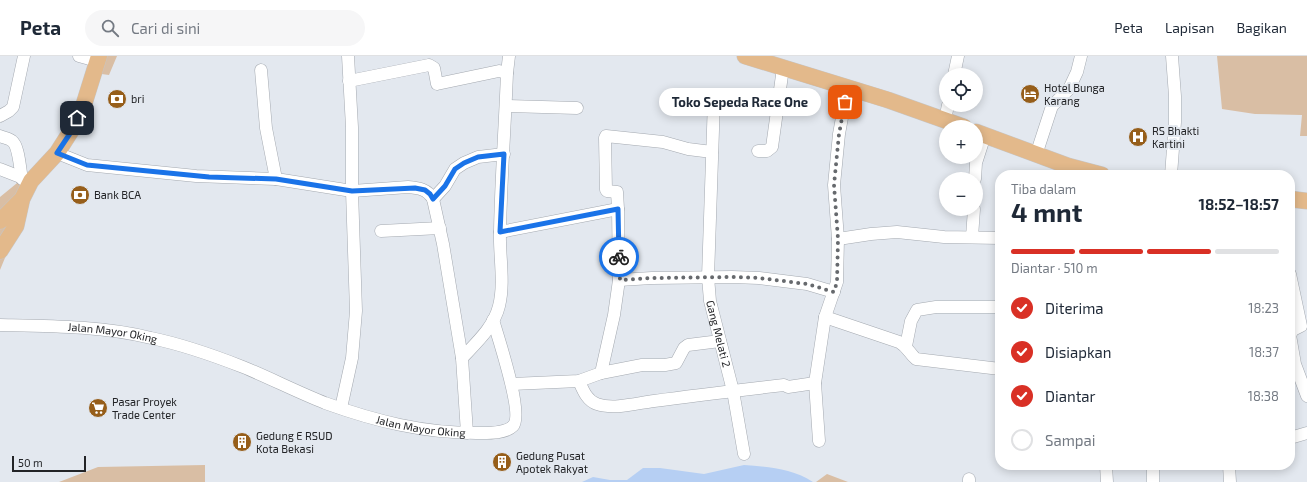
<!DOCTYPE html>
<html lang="id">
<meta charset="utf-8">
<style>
body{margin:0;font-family:"Exo 2",sans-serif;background:#f6f6f7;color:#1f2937;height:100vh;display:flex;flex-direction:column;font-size:15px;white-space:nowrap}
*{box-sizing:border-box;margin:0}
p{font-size:13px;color:#747a83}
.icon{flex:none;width:22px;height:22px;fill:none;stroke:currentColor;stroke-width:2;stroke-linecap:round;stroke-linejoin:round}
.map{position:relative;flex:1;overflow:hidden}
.side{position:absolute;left:995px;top:114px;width:300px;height:300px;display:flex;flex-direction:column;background:#fff;border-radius:16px;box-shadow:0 2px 10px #0003}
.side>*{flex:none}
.controls{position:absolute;left:939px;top:12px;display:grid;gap:8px}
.controls a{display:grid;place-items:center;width:44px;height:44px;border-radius:50%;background:#fff;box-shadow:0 2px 10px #0003;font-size:20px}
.scale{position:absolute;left:12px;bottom:10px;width:74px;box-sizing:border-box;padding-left:4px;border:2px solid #232427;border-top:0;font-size:11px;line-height:14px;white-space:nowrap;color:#232427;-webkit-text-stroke:3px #e3e8ef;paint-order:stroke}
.pin{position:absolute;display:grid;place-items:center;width:34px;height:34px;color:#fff;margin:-17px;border-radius:8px;box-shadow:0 2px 6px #0006}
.courier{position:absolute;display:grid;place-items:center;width:40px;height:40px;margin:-20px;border:3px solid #1a73e8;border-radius:50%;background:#fff;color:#222;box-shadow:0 1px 5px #0007}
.bubble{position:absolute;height:28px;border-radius:14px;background:#fff;box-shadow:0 2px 10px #0003;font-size:13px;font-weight:700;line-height:28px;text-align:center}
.headline em{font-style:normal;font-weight:700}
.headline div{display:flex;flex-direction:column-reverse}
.headline{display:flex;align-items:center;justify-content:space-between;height:68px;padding:0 16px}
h1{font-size:26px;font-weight:700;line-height:30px}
.bar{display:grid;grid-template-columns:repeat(4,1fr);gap:6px 4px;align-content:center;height:48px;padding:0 16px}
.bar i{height:5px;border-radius:3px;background:#e0e1e3}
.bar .active{background:#d93025}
.bar p{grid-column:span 4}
ol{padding:0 16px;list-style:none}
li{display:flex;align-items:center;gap:12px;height:44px}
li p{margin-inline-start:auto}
li .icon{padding:4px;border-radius:50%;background:#d93025;color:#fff;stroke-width:4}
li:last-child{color:#747a83}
li i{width:22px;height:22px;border:2px solid #e0e1e3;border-radius:50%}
header{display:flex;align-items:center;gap:24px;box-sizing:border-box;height:56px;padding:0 20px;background:#fff;border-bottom:1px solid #e0e1e3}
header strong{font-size:19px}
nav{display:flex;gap:22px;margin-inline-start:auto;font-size:14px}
.search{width:280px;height:36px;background:#f6f6f7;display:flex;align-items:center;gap:10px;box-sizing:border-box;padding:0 14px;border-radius:22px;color:#747a83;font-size:15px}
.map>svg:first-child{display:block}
.green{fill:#d9bea4}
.water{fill:#b6cff3}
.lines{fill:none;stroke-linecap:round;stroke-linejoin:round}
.minor-casing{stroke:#a4a9b0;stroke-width:13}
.major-casing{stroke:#c6c6c7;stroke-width:17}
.minor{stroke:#fff;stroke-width:12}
.major{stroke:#e3b98b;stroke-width:16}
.done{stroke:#66696d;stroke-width:4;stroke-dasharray:0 7.2}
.route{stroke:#1a73e8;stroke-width:5}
.labels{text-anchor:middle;stroke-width:4;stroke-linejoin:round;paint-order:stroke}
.poi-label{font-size:11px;fill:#232427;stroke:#e3e8ef;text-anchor:start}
.street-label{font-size:11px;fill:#232427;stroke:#e3e8ef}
</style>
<header>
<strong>Peta</strong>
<div class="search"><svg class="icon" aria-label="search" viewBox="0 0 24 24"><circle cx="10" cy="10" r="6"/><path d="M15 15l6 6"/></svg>Cari di sini</div>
<nav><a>Peta</a><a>Lapisan</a><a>Bagikan</a></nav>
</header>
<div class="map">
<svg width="1307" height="426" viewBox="0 0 1307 426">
<rect width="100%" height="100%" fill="#e3e8ef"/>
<path class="green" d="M99,0H117L109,19L94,17Z
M1217,0H1307V80H1300L1302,59L1255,58L1222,53Z
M22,123L14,180L0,214V141Z
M205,409V426H59L98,411Z
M827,418L848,426H816Z"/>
<path class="water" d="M744,409C769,411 791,412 813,426H582L593,421L610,424H627L643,412H660L704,418Z"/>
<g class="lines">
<defs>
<g id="minor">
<path d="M79,0L97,5"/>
<path d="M261,14L266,72L276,123"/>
<path d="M954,19L958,0"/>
<path d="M349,25L429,9L434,12L437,28L499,15L507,17"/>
<path id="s1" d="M714,44L708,221L710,245L733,335L744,398"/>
<path d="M506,50L577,52"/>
<path d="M0,60L9,55L13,51L24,0"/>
<path d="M945,64L948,49"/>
<path d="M0,80C4,82 9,82 12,85C19,90 20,114 22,123"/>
<path d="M758,95H767L772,91L783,12"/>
<path d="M57,97L87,109L196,120L276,123L352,135L408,131C419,132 427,133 433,143L443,188L462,302"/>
<path d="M1036,99L1052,50L1069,33L1077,16L1081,0"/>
<path d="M0,113L28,124"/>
<path d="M1171,119L1175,66V40L1172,0"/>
<path d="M975,123L976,107L985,79"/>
<path d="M433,143L445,130L455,113L464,107L478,101L504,98"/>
<path d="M618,153L617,136L607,135L606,134L605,82L606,80L663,86L688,93L712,96"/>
<path d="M381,175L440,172"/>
<path d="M500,176L618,153L619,224L614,259L601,317L579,325L512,328"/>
<path d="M972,181L974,153"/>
<path d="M838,183L871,178L897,176L944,181L1000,182"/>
<path d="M1290,218L1301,270L1293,274L1290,279"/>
<path d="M619,224L652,222L732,221L759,222L807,228L834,236"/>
<path d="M825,261L899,286C908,291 909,297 916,303L1000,313"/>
<path id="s2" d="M0,269C49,270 103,270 151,282C180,288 215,300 243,311C270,322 297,336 325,347C375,365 423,377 476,377C487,377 505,378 513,370C524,359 498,281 493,264"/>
<path d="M1290,279L1295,308L1307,340"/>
<path d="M906,290L911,265L917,254L936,251H1000"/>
<path d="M601,317L642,309H665L676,307L684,292L688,289L720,285"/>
<path d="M579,325C583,334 587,345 597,348C613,354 638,347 654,345C698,339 741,334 784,329L788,331L815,327"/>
<path d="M341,352L352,302L356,255L352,135V71L348,0"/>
<path d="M467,377L462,302C476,287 494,271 499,250C505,226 499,199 500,175C501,122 505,70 507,17L509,0"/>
<path d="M1290,382L1307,377"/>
<path d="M819,385L815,327L825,261L837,226L838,183L834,129L839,78L843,56L849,33"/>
<path d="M1106,409L1107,426"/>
<path d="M1153,409V426"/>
<path d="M1229,409L1230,426"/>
<path d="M969,423V426"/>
</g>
<path id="major" d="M745,0L888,44L964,71
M976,76L1068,110L1102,119
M1290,143L1307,145
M0,165L22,143
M0,195L16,170L22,143L31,125L57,97L71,75L84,48L99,0"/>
</defs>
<use href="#minor" class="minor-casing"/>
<use href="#major" class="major-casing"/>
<use href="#minor" class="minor"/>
<use href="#major" class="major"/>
</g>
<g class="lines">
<path class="done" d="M619,201L620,224L652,222L732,221L759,222L807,228L834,236L837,226L838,183L834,129L839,78L845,46"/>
<path class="route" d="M77,62L71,76L57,97L87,109L209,121L276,123L352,135L415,132L425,134L430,138L433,143L445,130L455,113L464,107L478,101L504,98L500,176L618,153L619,201"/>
</g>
<defs>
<symbol id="hotel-disc" viewBox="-11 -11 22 22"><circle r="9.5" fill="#965e1a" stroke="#e3e8ef"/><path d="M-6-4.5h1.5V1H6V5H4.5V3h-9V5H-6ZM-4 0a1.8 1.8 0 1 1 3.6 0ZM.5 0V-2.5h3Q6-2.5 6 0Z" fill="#fff"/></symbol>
<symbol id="bank-disc" viewBox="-11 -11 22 22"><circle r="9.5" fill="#965e1a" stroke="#e3e8ef"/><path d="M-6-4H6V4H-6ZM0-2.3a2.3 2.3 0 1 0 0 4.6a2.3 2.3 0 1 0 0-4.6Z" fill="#fff"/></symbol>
<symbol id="hospital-disc" viewBox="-11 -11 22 22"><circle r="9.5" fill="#965e1a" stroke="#e3e8ef"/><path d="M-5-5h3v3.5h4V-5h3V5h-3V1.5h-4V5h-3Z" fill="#fff"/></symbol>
<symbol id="supermarket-disc" viewBox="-11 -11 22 22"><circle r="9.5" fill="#965e1a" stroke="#e3e8ef"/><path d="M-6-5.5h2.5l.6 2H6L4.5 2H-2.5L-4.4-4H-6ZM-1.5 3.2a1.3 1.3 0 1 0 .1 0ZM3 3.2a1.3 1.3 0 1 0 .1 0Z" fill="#fff"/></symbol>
<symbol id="building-disc" viewBox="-11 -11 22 22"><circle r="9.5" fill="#965e1a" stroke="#e3e8ef"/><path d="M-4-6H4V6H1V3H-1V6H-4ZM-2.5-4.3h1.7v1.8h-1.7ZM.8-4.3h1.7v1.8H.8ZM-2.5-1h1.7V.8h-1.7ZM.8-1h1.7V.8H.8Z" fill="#fff"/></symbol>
</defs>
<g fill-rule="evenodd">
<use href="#hotel-disc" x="1019" y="27" width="22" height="22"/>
<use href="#bank-disc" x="106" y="32" width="22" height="22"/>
<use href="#hospital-disc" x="1127" y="70" width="22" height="22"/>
<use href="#bank-disc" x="69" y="128" width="22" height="22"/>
<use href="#supermarket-disc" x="87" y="341" width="22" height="22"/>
<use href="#building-disc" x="231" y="375" width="22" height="22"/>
<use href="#building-disc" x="491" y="395" width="22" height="22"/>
</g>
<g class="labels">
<g class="poi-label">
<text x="1044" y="36">Hotel Bunga<tspan x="1044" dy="13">Karang</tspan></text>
<text x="131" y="47">bri</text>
<text x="1152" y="79">RS Bhakti<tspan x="1152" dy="13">Kartini</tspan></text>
<text x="94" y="143">Bank BCA</text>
<text x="112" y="350">Pasar Proyek<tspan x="112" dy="13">Trade Center</tspan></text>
<text x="256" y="384">Gedung E RSUD<tspan x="256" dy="13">Kota Bekasi</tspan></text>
<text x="516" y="404">Gedung Pusat<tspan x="516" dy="13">Apotek Rakyat</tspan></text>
</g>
<g class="street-label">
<text dy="4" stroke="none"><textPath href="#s2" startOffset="113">Jalan Mayor Oking</textPath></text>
<text dy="4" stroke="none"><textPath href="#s1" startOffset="235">Gang Melati 2</textPath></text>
<text dy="4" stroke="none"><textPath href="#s2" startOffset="437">Jalan Mayor Oking</textPath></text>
</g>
</g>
</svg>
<div class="controls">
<a><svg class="icon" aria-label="locate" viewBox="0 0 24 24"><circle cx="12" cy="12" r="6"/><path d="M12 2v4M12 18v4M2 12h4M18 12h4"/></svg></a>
<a>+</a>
<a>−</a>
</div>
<div class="scale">50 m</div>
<div class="pin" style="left:845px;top:46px;background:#ea580c"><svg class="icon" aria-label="bag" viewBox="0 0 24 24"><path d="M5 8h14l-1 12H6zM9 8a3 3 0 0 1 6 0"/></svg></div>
<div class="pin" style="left:77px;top:62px;background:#1f2937"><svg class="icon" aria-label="home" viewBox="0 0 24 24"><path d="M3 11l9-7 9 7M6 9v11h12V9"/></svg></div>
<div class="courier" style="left:619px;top:201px"><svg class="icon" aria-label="bike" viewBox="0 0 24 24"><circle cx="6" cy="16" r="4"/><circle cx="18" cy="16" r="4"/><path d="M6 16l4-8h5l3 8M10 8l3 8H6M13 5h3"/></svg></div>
<div class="bubble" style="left:659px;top:32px;width:162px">Toko Sepeda Race One</div>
<section class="side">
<div class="headline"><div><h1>4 mnt</h1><p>Tiba dalam</p></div><em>18:52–18:57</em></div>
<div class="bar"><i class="active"></i><i class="active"></i><i class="active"></i><i></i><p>Diantar · 510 m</p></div>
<ol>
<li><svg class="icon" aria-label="check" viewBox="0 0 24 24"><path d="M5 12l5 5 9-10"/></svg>Diterima<p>18:23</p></li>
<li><svg class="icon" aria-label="check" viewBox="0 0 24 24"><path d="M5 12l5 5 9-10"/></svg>Disiapkan<p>18:37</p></li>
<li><svg class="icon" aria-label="check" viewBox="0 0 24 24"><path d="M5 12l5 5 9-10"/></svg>Diantar<p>18:38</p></li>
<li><i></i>Sampai</li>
</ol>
</section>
</div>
